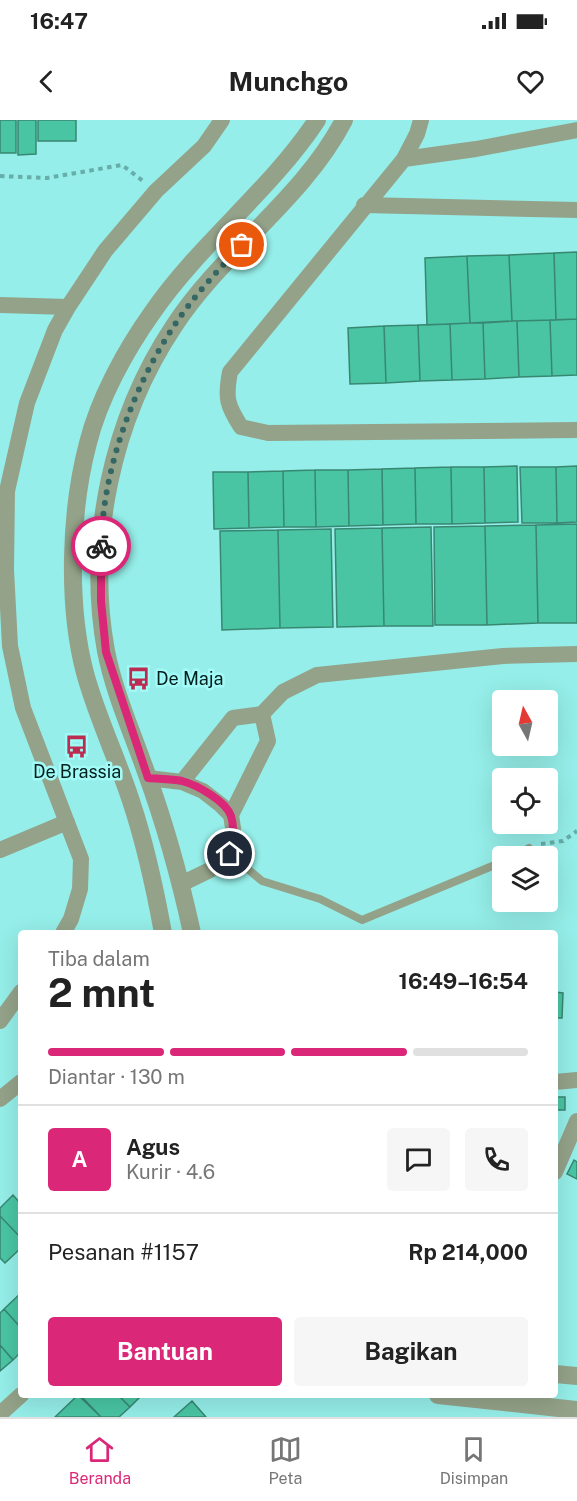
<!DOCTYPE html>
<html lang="id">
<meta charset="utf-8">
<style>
body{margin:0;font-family:"Public Sans",sans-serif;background:#f6f6f6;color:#222;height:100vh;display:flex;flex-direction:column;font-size:22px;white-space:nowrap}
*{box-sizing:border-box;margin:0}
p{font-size:20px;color:#767676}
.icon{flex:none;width:33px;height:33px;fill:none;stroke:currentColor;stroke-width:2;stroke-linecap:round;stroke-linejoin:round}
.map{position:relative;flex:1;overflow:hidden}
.details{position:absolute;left:18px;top:810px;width:540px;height:468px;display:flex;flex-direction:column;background:#fff;border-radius:6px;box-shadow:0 6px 24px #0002}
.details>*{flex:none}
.needle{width:39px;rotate:352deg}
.buttons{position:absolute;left:492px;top:570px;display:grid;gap:12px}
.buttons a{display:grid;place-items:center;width:66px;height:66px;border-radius:6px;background:#fff;box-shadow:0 6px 24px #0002;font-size:30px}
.pin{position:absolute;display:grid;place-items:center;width:51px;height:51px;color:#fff;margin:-26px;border:3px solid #fff;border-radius:50%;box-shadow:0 2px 6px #0007}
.courier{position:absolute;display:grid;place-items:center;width:60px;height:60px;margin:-30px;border:4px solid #db2777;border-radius:50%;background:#fff;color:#222;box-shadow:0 2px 8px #0007}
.headline em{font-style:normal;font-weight:700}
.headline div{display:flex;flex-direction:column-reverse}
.headline{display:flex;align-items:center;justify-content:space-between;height:102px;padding:0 30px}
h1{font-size:39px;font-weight:700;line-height:45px}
.bar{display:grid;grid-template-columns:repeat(4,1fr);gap:9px 6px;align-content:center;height:72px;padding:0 30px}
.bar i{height:8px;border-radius:4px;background:#e0e0e0}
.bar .active{background:#db2777}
.bar p{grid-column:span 4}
.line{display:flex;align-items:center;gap:15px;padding:0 30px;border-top:2px solid #e0e0e0}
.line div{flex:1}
.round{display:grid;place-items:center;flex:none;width:63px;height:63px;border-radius:6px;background:#f6f6f6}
.cta{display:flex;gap:12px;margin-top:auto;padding:12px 30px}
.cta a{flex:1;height:69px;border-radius:6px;background:#db2777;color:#fff;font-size:24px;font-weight:700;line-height:69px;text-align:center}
.cta a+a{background:#f6f6f6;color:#222}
.status{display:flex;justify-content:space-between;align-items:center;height:42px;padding:0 30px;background:#fff;direction:ltr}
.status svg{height:16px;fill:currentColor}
header{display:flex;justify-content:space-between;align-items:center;height:78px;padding:0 30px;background:#fff;font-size:27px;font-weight:700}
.tab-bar{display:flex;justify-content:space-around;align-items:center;height:84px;border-top:2px solid #e0e0e0;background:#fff;font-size:16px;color:#767676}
.tab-bar a{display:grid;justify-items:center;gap:3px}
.tab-bar .active{color:#db2777}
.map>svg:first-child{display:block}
.building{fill:#49c5a3;stroke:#388771;stroke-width:1.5}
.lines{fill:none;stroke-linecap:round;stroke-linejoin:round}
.path{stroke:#67ada9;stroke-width:4;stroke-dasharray:4.5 4.5;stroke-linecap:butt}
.service{stroke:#94a289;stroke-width:8}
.minor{stroke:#94a289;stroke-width:16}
.tertiary{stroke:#94a289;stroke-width:18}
.done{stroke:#356764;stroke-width:6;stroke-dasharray:0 10.8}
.route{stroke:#db2777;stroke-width:8}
.labels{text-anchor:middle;stroke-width:5;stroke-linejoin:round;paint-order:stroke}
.poi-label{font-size:18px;fill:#021e1d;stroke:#a2fbf7;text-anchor:start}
</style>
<div class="status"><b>16:47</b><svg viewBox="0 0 49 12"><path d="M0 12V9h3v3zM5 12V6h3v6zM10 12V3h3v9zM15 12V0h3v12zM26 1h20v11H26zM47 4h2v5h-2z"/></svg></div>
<header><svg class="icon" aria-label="back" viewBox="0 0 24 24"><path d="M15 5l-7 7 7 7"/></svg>Munchgo<svg class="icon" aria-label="heart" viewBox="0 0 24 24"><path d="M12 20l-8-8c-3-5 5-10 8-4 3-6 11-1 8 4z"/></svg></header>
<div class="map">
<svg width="577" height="1297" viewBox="0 0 577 1297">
<rect width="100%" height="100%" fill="#95eee9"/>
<path class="building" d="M0,0H16V33H0Z
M18,0H36V34L18,35Z
M38,0H76V21H38Z
M577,132V199L556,200L554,133Z
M554,133L556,200L512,201L509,135Z
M509,135L512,201L470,203L467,136Z
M467,136L470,203L427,205L425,138Z
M577,199V255L552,256L550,200Z
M550,200L552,256L519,257L517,201Z
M512,201H517L519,257L485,259L483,203Z
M470,203H483L485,259L452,260L450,204Z
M450,204L452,260L420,261L418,205Z
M418,205L420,261L386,263L384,206Z
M384,206L386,263L350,264L348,208Z
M517,346L518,402L485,403L484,347Z
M577,346V402L557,403L556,347Z
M451,347L452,404H416L415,348Z
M451,347H484L485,403L452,404Z
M520,347H556L557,403H522Z
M415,348L416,404L383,405L382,349Z
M382,349L383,405L349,406L348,350Z
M315,350L316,407H284L283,351Z
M315,350H348L349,406L316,407Z
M283,351L284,407L249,408L248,352Z
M213,352H248L249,408L214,409Z
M577,404V503H538L536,405Z
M536,405L538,503L487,505L485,406Z
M485,406L487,505H435L434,407Z
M431,407L433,506H384L382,408Z
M382,408L384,506L337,507L335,409Z
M331,409L333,507L280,508L278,410Z
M278,410L280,508L222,510L220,411Z
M555,872L563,873L562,898H555Z
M555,977H565V990H555Z
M574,1040L577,1042V1059L567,1054Z
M13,1075L21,1084V1118L0,1096V1088Z
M0,1096L21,1118V1128L5,1143L0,1138Z
M21,1173V1208L4,1189Z
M4,1189L21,1208V1232L13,1240L0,1225V1193Z
M0,1225L13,1240L0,1251Z
M78,1275L101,1297H55Z
M80,1275H118L130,1287L119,1297H101Z
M118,1275H142L130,1287Z
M192,1281L206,1297H174Z"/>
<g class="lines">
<path class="path" d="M0,56L47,58L122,45L143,61
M541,724L563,721L577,711"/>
<path class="service" d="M230,734L262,761L320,779L362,800L502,742
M515,736L529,728"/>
<path class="minor" d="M421,0L417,14L404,39L230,252C225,278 227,285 241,307L268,313L577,310
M404,39L476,29L577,10
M364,85L577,90
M0,185L68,187
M148,658L182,662L203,671L221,685L231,695L233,708L230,734L210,750L181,764
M182,662L233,598L262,594L283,572L317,555L503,536L577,534
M231,695L268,621L262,594
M0,730L67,702
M63,813L71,799L80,769L81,739L23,588L10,526L6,450L7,371L27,283L55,210L68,187L105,131L156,71L204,26L222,0
M0,901L21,872
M555,962L577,960
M0,979L21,962
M555,1052L577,1001
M0,1294L21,1275"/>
<path class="tertiary" d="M163,813C155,769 145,723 131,681C117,638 97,597 85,553C67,485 70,391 88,323C99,279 125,231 152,193C200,123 270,71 317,0
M192,813C180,758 165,704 146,652C132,612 114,572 106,531C86,421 112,299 174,206C223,131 303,79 344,0
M555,1254L577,1256
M438,1275L577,1290"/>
</g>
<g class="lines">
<path class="done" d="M101,426C103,350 132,269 174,206C193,177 218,150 242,125"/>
<path class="route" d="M101,426V481L106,532L148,658C159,659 171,659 182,661C197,665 226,681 231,696C235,708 232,722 230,734"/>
</g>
<defs>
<symbol id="bus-bare" viewBox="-9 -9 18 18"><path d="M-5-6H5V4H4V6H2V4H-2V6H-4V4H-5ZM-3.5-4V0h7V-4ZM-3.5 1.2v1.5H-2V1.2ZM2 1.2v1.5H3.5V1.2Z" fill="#bc2c50" stroke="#a2fbf7" stroke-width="2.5" paint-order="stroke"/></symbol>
</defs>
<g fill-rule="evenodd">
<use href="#bus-bare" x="122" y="542" width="33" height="33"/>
<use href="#bus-bare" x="60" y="610" width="33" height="33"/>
</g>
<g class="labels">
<g class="poi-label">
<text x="156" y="565">De Maja</text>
<text x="77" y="658" text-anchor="middle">De Brassia</text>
</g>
</g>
</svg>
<div class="buttons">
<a><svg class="needle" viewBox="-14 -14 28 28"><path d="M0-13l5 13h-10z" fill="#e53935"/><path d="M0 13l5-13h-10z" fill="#767676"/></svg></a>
<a><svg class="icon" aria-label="locate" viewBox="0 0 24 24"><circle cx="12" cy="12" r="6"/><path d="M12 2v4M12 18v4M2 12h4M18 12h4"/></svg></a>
<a><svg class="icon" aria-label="layers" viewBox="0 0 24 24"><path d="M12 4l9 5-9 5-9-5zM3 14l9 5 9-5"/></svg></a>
</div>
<div class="pin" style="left:242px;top:125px;background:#ea580c"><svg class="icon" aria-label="bag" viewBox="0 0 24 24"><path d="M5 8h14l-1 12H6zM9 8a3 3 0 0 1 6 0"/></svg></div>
<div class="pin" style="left:230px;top:734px;background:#1f2937"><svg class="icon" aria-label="home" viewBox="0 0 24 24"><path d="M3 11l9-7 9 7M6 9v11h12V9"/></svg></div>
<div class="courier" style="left:101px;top:426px"><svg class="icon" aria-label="bike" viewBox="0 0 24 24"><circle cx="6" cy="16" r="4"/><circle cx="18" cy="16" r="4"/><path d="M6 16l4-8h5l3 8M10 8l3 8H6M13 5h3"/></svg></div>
<section class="details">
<div class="headline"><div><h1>2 mnt</h1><p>Tiba dalam</p></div><em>16:49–16:54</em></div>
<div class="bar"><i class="active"></i><i class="active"></i><i class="active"></i><i></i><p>Diantar · 130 m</p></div>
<div class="line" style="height:108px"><b class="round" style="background:#db2777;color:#fff">A</b><div><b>Agus</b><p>Kurir · 4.6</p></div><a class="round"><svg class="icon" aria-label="chat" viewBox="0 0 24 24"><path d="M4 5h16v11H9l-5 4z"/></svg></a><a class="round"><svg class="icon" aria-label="phone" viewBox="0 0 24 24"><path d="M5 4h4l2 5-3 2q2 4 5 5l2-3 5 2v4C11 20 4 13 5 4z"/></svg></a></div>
<div class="line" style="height:78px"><div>Pesanan #1157</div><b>Rp 214,000</b></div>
<div class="cta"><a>Bantuan</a><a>Bagikan</a></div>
</section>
</div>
<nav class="tab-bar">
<a class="active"><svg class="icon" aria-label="home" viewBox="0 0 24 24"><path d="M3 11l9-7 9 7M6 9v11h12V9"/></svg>Beranda</a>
<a><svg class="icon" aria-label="map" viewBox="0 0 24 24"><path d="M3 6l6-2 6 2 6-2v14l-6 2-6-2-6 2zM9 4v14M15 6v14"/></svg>Peta</a>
<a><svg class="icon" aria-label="saved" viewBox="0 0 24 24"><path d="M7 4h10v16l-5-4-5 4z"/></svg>Disimpan</a>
</nav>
